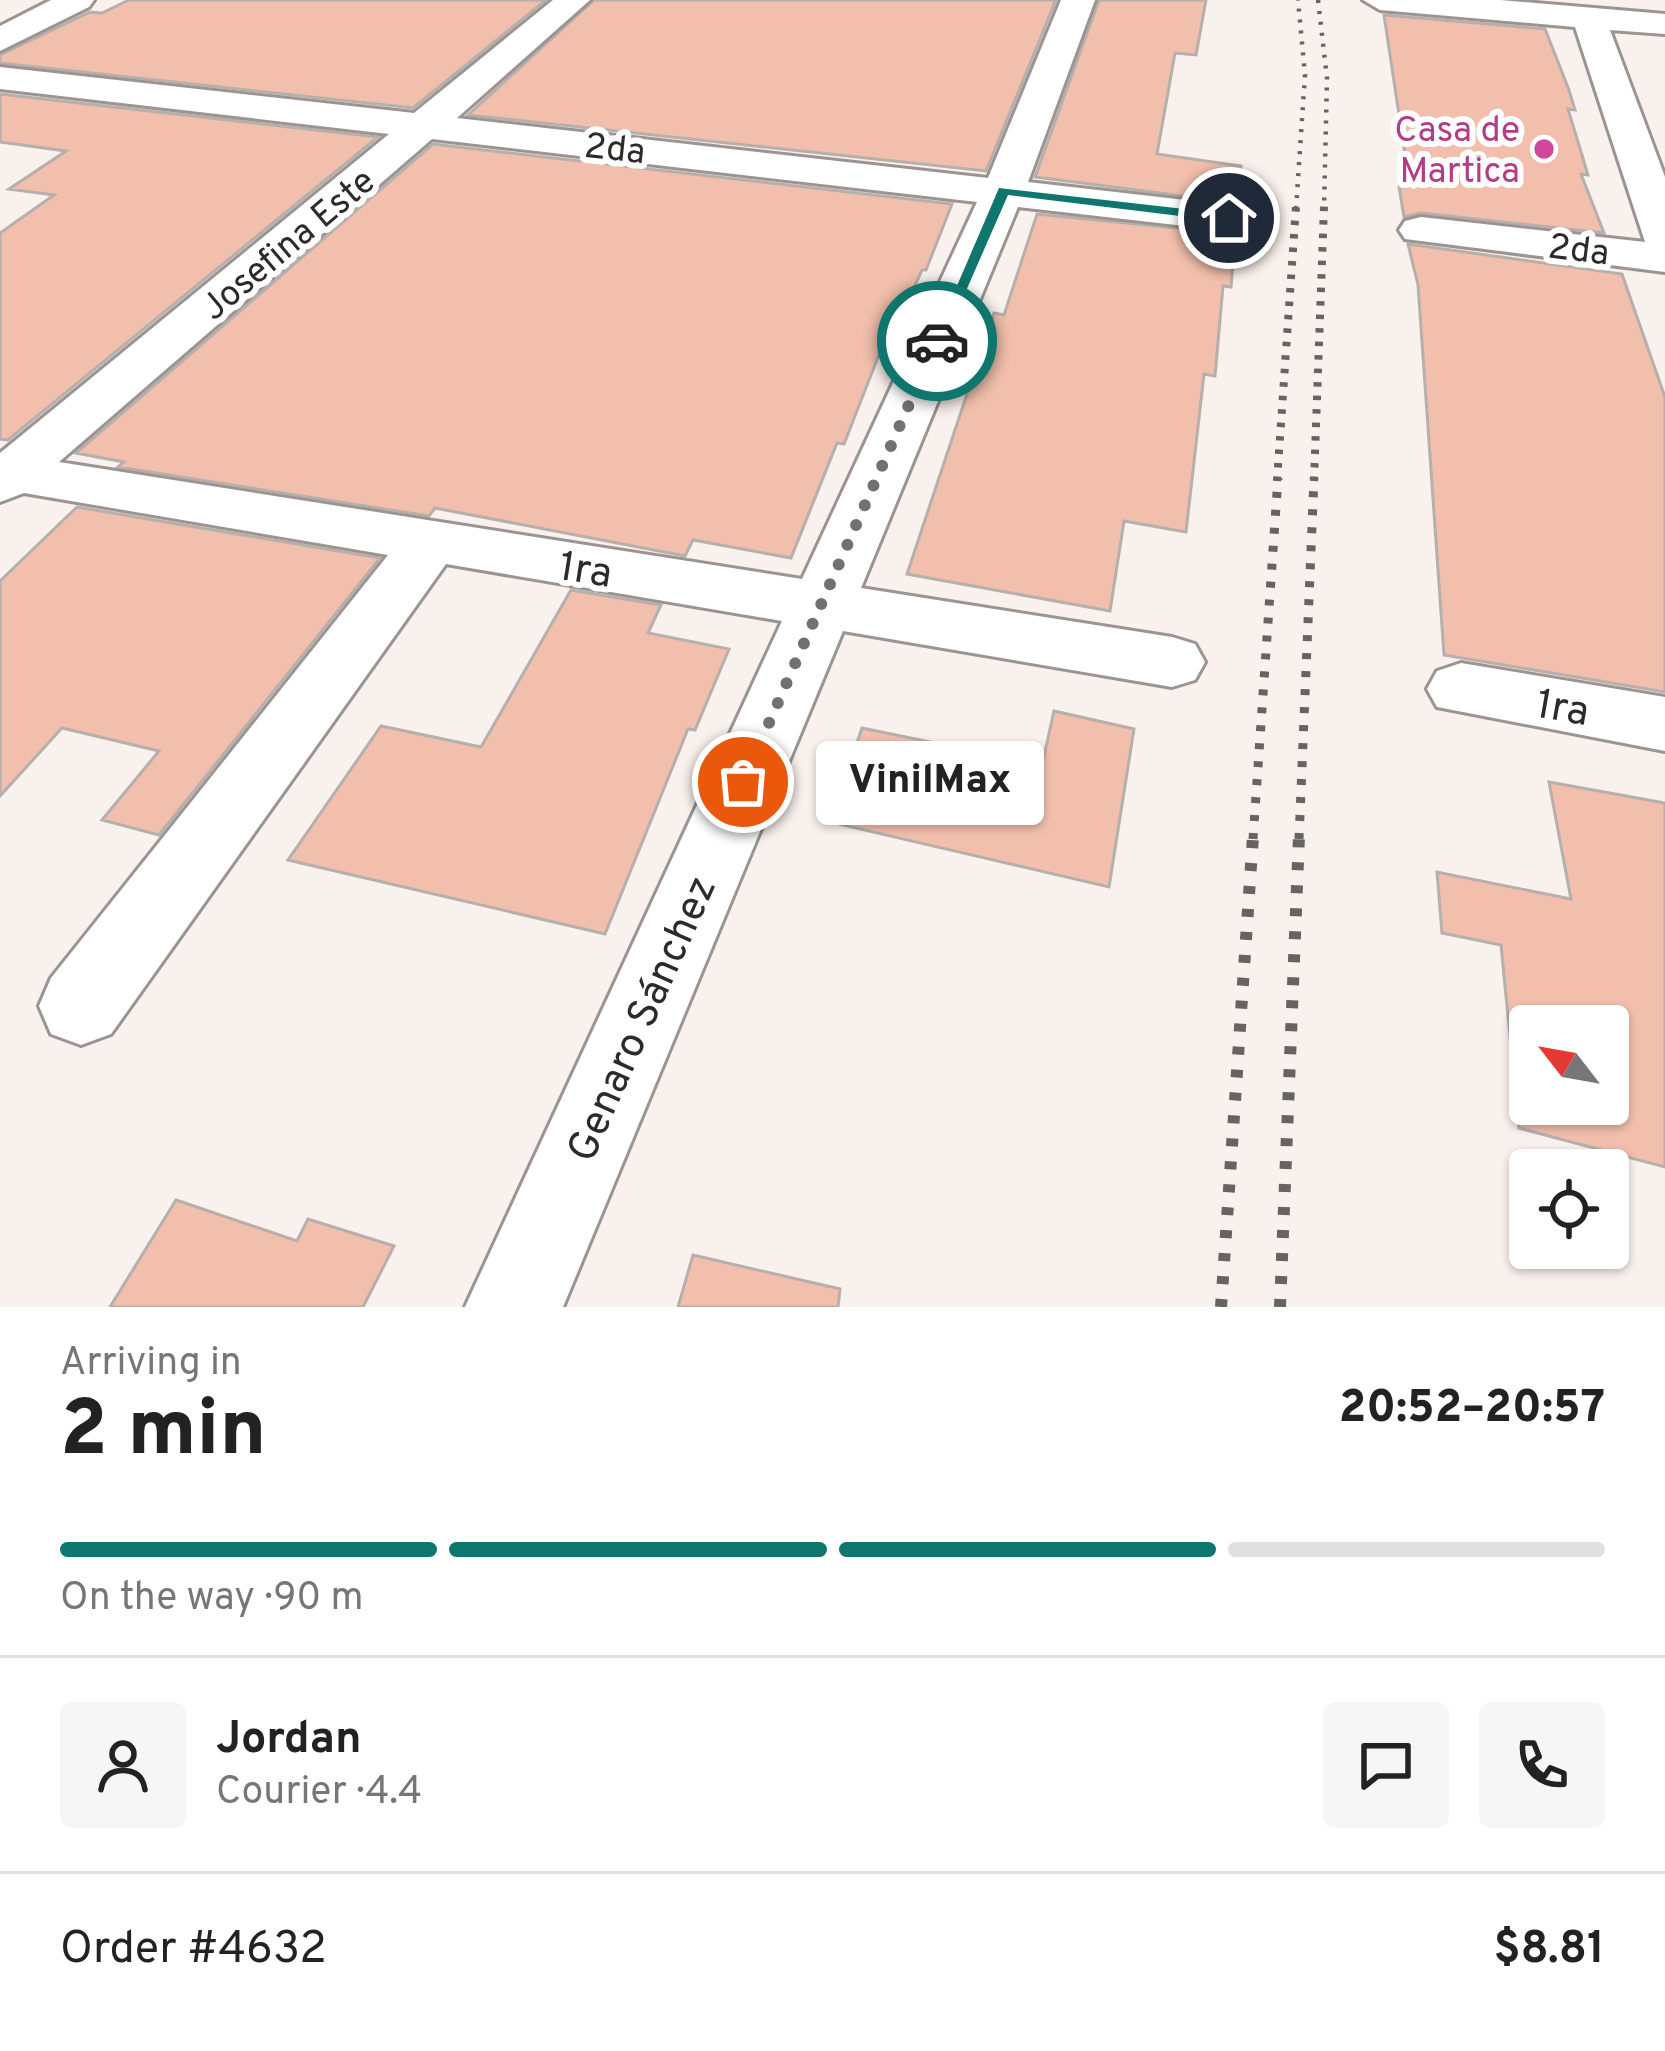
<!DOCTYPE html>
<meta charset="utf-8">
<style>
body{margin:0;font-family:Overpass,sans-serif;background:#f6f6f6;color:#222;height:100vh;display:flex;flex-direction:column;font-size:45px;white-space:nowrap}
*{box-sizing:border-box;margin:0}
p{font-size:39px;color:#767676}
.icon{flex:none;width:66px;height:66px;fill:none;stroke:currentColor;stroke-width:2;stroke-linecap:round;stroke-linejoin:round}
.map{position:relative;height:1307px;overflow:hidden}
.panel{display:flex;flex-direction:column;background:#fff;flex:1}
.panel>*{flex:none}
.needle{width:78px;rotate:301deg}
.fabs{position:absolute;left:1509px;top:1005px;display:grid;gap:24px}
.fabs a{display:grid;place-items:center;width:120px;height:120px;border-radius:12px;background:#fff;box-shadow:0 3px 9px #0004;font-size:60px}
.pin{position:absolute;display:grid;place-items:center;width:102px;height:102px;color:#fff;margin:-51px;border:6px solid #fff;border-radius:50%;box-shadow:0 3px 12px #0007}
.courier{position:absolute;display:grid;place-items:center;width:120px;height:120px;margin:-60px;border:9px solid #0f766e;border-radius:50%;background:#fff;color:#222;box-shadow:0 3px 15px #0007}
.bubble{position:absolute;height:84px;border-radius:12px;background:#fff;box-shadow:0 3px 9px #0004;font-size:39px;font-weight:800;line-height:84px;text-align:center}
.headline em{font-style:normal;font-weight:800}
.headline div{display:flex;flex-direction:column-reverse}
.headline{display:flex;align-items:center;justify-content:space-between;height:204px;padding:0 60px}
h1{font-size:78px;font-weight:800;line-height:90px}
.bar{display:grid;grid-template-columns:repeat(4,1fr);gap:18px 12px;align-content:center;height:144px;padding:0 60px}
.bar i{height:15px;border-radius:9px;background:#e0e0e0}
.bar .active{background:#0f766e}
.bar p{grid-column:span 4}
.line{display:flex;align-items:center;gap:30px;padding:0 60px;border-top:3px solid #e0e0e0}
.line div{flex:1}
.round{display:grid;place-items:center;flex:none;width:126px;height:126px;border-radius:12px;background:#f6f6f6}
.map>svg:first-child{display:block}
.building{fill:#f1bfac;stroke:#b6afac;stroke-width:3;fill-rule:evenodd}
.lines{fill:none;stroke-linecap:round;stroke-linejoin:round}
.minor-casing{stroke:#9b9491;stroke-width:6}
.minor{fill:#fff;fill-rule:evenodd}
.rail-far3{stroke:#676361;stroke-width:4.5;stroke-dasharray:3 8;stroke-linecap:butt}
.rail-far2{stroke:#676361;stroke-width:8;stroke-dasharray:4.5 9;stroke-linecap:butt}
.rail-far1{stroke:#676361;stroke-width:9;stroke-dasharray:6 12;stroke-linecap:butt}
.rail{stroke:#676361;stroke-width:12;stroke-dasharray:8 15;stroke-linecap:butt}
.route{fill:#0f766e}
.done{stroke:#74706e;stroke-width:12;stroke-dasharray:0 21.6}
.hotel-dot{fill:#d1479c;stroke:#fff;stroke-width:4.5}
.labels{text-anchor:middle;stroke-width:12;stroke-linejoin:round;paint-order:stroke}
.far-hotel-label{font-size:36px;fill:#b23c85;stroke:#fff;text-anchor:end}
.far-street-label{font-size:36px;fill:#2d2a29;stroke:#fff}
.street-label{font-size:42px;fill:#2d2a29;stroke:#fff}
</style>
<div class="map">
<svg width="1665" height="1307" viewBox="0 0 1665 1307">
<rect width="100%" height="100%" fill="#f9f1ed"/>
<path class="building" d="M129,0H546L413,108L0,63V55L90,12L102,13Z
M594,0H1056L986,171L468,115Z
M1099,0H1206L1196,55L1175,53L1157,154L1241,166L1238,203L1035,177Z
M1384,15L1545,29L1569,90L1575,110L1568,109L1588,175L1581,174L1604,233L1421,213L1404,217L1399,187H1405L1401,160L1406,161Z
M0,94L378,137L8,440L0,439V233L54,195L9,189L66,151L0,142Z
M433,144L952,204L926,270H922L895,330L889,329L844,444L837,443L791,558L693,540L685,556L435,508L429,516L118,467L124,462L76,453Z
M1037,214L1235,234L1231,287L1223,286L1215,376L1204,374L1186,532L1124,521L1110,611L907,574L994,313L1004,315Z
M1408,244L1622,274L1665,397V692L1444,655L1418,285Z
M77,507L380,558L159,835L102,820L159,751L62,728L0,796V581Z
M571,590L661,605L648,633L729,649L695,730L688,729L605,934L288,860L381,726L481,747Z
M1054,711L1134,729L1109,887L830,822L862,728L1042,765Z
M1549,782L1665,803V1167L1519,1128L1501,945L1442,933L1437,872L1571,899ZM1530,1026H1608V1104H1530Z
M176,1200L297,1241L308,1219L394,1246L363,1307H110Z
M693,1255L840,1289L838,1307H678Z"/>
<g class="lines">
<defs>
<path id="minor" d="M51,0H94L89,7L0,51V26Z
M553,0H590L457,118L988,178L1061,0H1095L1028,182L1229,205L1245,209L1251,218L1245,227L1229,231L1018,207L861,588L1172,637L1195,644L1205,662L1195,680L1172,687L843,631L563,1307H465L782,621L446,564L111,1034L81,1045L51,1034L39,1006L51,978L388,555L24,493L0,502V453L389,134L0,89V67L414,113ZM432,139L977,202L802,579L59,462Z
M1363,0H1500L1665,14V34L1610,30L1665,177V272L1405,239L1399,230L1405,221L1421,217L1645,242L1575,27L1380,10Z
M1461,663L1665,697V751L1437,707L1427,689L1437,671Z"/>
</defs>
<use href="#minor" class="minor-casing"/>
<use href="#minor" class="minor"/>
<path class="rail-far3" d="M1318,0L1327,78L1324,209
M1296,209L1305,75L1298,0"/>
<path class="rail-far2" d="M1277,481L1296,206
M1314,481L1324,206"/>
<path class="rail-far1" d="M1253,839L1278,478
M1299,839L1314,478"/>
<path class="rail" d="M1221,1307L1253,836
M1280,1307L1299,836"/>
</g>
<path class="route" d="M999,188L1229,214L1236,218L1229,222L1008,195L944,341L932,344Z"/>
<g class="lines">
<path class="done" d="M743,782L937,341"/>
</g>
<circle class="hotel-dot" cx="1544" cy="149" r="12"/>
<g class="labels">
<g class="far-hotel-label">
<text x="1520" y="141">Casa de<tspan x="1520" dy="41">Martica</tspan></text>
</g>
<g class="far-street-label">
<text transform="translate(615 147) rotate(6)" y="13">2da</text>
<text transform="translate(287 243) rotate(-40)" y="13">Josefina Este</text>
<text transform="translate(1579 248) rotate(7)" y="13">2da</text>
</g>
<g class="street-label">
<text transform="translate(586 568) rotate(9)" y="15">1ra</text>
<text transform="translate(1563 706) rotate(10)" y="15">1ra</text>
<text transform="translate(640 1018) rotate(-66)" y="15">Genaro Sánchez</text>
</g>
</g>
</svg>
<div class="fabs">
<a><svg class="needle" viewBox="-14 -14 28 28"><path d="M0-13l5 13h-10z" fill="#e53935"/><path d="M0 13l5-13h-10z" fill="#767676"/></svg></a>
<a><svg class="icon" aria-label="locate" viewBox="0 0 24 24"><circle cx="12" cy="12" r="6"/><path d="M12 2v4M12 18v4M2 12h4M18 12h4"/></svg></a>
</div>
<div class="pin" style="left:743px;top:782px;background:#ea580c"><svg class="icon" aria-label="bag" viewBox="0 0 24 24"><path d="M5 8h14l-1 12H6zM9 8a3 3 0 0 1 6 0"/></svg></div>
<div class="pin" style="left:1229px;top:218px;background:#1f2937"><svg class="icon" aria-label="home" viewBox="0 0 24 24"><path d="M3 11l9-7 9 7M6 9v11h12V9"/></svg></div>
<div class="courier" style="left:937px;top:341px"><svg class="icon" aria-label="car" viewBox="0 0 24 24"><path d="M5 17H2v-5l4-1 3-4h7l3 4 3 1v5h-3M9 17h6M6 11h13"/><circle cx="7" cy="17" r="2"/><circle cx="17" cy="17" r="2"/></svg></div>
<div class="bubble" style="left:816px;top:741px;width:228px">VinilMax</div>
</div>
<section class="panel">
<div class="headline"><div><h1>2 min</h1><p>Arriving in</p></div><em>20:52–20:57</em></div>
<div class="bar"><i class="active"></i><i class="active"></i><i class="active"></i><i></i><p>On the way · 90 m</p></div>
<div class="line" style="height:216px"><a class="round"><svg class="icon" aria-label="person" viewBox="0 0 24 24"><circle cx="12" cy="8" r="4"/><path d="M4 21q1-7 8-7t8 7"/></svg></a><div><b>Jordan</b><p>Courier · 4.4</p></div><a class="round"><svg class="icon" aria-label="chat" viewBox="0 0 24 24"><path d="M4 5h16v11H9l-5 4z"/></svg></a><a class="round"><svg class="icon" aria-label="phone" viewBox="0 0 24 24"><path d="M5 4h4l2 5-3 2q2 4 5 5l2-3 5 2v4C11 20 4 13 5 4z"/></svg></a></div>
<div class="line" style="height:156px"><div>Order #4632</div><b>$8.81</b></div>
</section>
